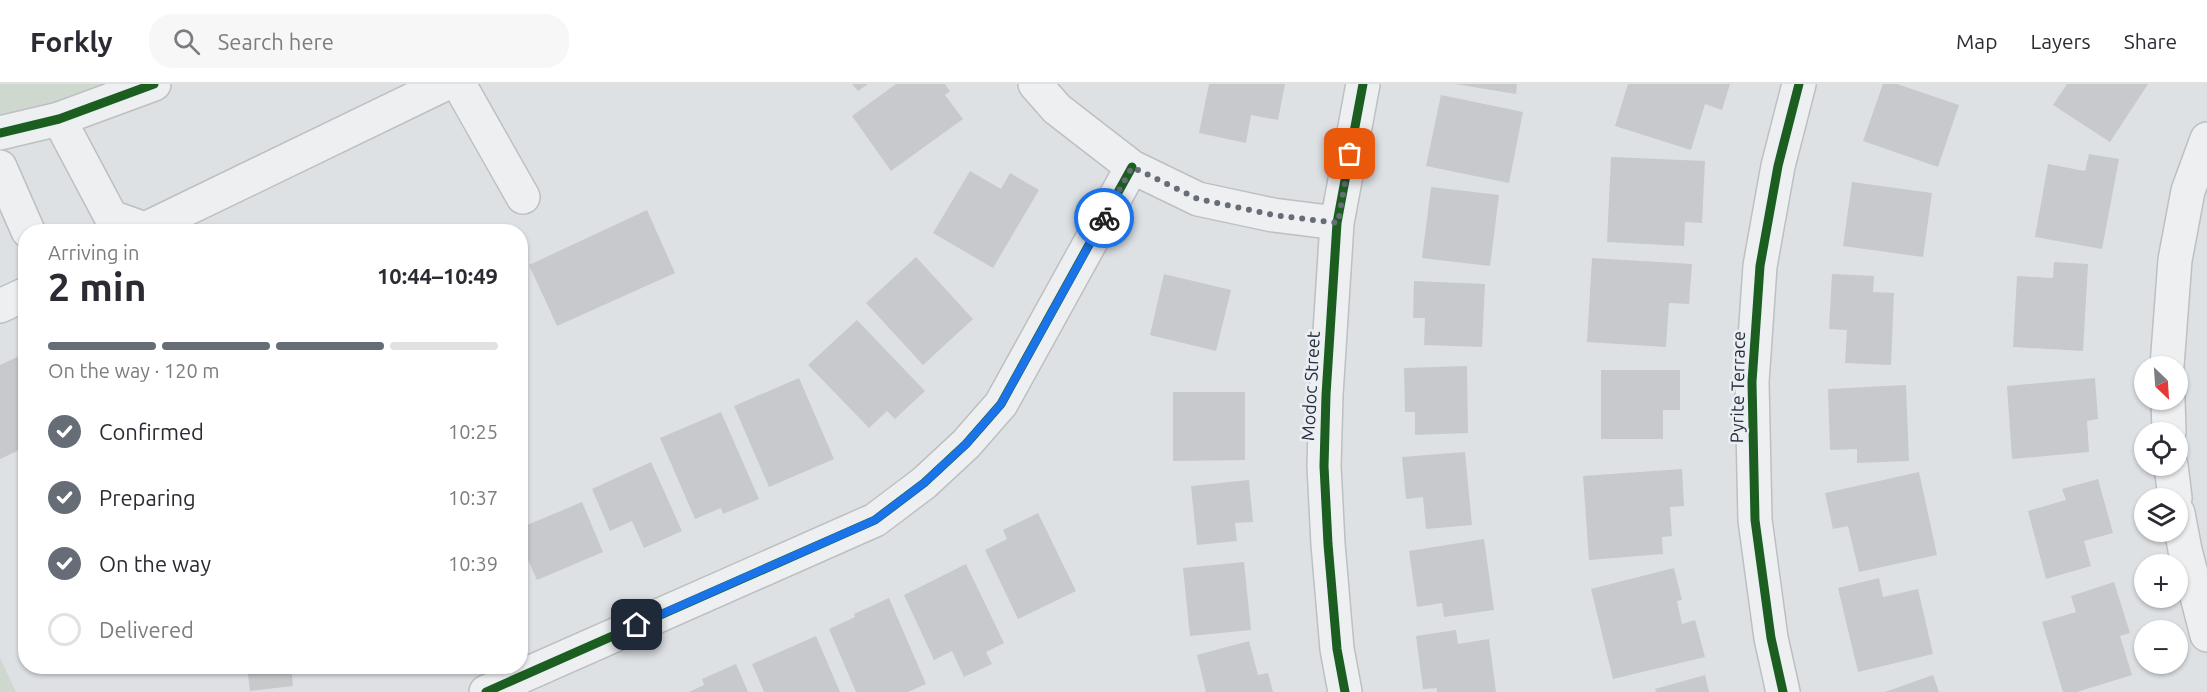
<!DOCTYPE html>
<meta charset="utf-8">
<style>
body{margin:0;font-family:Ubuntu,sans-serif;background:#f7f7f7;color:#2b2b33;height:100vh;display:flex;flex-direction:column;font-size:22px;white-space:nowrap}
*{box-sizing:border-box;margin:0}
p{font-size:20px;color:#7c7c81}
.icon{flex:none;width:33px;height:33px;fill:none;stroke:currentColor;stroke-width:2;stroke-linecap:round;stroke-linejoin:round}
.map{position:relative;flex:1;overflow:hidden}
.side{position:absolute;left:18px;top:140px;width:510px;height:450px;display:flex;flex-direction:column;background:#fff;border-radius:24px;box-shadow:0 2px 4px #0004}
.side>*{flex:none}
.needle{width:39px;rotate:155deg}
.controls{position:absolute;left:2134px;top:272px;display:grid;gap:12px}
.controls a{display:grid;place-items:center;width:54px;height:54px;border-radius:50%;background:#fff;box-shadow:0 2px 4px #0004;font-size:30px}
.pin{position:absolute;display:grid;place-items:center;width:51px;height:51px;color:#fff;margin:-26px;border-radius:12px;box-shadow:0 3px 9px #0006}
.courier{position:absolute;display:grid;place-items:center;width:60px;height:60px;margin:-30px;border:4px solid #1a73e8;border-radius:50%;background:#fff;color:#222;box-shadow:0 2px 8px #0007}
.headline em{font-style:normal;font-weight:700}
.headline div{display:flex;flex-direction:column-reverse}
.headline{display:flex;align-items:center;justify-content:space-between;height:102px;padding:0 30px}
h1{font-size:39px;font-weight:700;line-height:45px}
.bar{display:grid;grid-template-columns:repeat(4,1fr);gap:9px 6px;align-content:center;height:72px;padding:0 30px}
.bar i{height:8px;border-radius:4px;background:#e1e1e2}
.bar .active{background:#666d77}
.bar p{grid-column:span 4}
ol{padding:0 30px;list-style:none}
li{display:flex;align-items:center;gap:18px;height:66px}
li p{margin-inline-start:auto}
li .icon{padding:6px;border-radius:50%;background:#666d77;color:#fff;stroke-width:4}
li:last-child{color:#7c7c81}
li i{width:33px;height:33px;border:3px solid #e1e1e2;border-radius:50%}
header{display:flex;align-items:center;gap:36px;box-sizing:border-box;height:84px;padding:0 30px;background:#fff;border-bottom:2px solid #e1e1e2}
header strong{font-size:28px}
nav{display:flex;gap:33px;margin-inline-start:auto;font-size:21px}
.search{width:420px;height:54px;background:#f7f7f7;display:flex;align-items:center;gap:15px;box-sizing:border-box;padding:0 21px;border-radius:24px;color:#7c7c81;font-size:22px}
.map>svg:first-child{display:block}
.green{fill:#cfd8cf}
.building{fill:#c7c9cc}
.lines{fill:none;stroke-linecap:round;stroke-linejoin:round}
.minor-casing{stroke:#bdbfc2;stroke-width:36}
.minor{stroke:#eeeff1;stroke-width:33}
.cycleway-casing{stroke:#ebeff4;stroke-width:13}
.cycleway{stroke:#1b5e20;stroke-width:9}
.done{stroke:#666d77;stroke-width:6;stroke-dasharray:0 10.8}
.route{stroke:#1a73e8;stroke-width:8}
.labels{text-anchor:middle;stroke-width:5;stroke-linejoin:round;paint-order:stroke}
.street-label{font-size:18px;fill:#262e3c;stroke:#ebeff4}
</style>
<header>
<strong>Forkly</strong>
<div class="search"><svg class="icon" aria-label="search" viewBox="0 0 24 24"><circle cx="10" cy="10" r="6"/><path d="M15 15l6 6"/></svg>Search here</div>
<nav><a>Map</a><a>Layers</a><a>Share</a></nav>
</header>
<div class="map">
<svg width="2207" height="608" viewBox="0 0 2207 608">
<rect width="100%" height="100%" fill="#dee1e4"/>
<path class="green" d="M0,0H154L0,49Z
M0,574L16,608H0Z"/>
<path class="building" d="M852,0H868L858,7Z
M896,0H945L950,7L945,11L963,35L891,87L852,32Z
M1209,0H1285L1278,36L1251,31L1246,59L1199,49Z
M1455,0H1517L1516,10Z
M1628,0H1730L1722,26L1705,20L1691,66L1615,42Z
M1883,0H1897L1959,21L1938,83L1863,57Z
M2067,0H2148L2110,58L2053,21Z
M1441,11L1523,28L1509,99L1426,82Z
M2089,70L2119,75L2102,165L2035,153L2048,80L2085,87Z
M1611,73L1705,77L1702,139L1685,138L1684,162L1607,158Z
M970,87L1001,105L1010,89L1039,106L993,184L933,149Z
M1852,98L1932,109L1923,173L1843,162Z
M1431,103L1499,111L1490,182L1422,174Z
M647,126L675,189L557,242L529,181Z
M916,173L973,235L923,281L866,219Z
M1592,174L1692,180L1689,220L1669,219L1666,263L1587,258Z
M2054,178L2088,180L2083,267L2013,263L2017,192L2053,194Z
M1164,190L1231,206L1216,267L1150,251Z
M1832,190L1874,192L1873,208L1894,209L1891,281L1845,279L1847,246L1829,245Z
M1414,197L1485,200L1482,263L1424,261L1425,234H1413Z
M857,236L925,307L895,335L887,327L869,344L808,281Z
M26,269V363L0,375V281Z
M1467,282L1468,349L1415,351V328H1405L1404,284Z
M1601,286H1680V326H1663V355H1601Z
M799,294L834,375L769,403L734,322Z
M2095,294L2098,335L2087,337L2089,368L2012,375L2007,302Z
M1906,301L1909,377L1857,379V365L1830,366L1828,305Z
M1173,308H1245V376L1173,377Z
M721,328L759,415L723,430L721,424L695,435L660,354Z
M1465,368L1472,441L1426,445L1423,413L1406,415L1402,373Z
M651,378L682,447L644,464L632,437L610,447L592,405Z
M1682,385L1684,422L1670,423L1672,452L1662,453L1663,470L1589,476L1583,392Z
M1919,388L1937,471L1859,488L1848,442L1833,445L1825,409Z
M2098,395L2113,449L2084,457L2091,482L2046,495L2028,427L2066,416L2062,405Z
M1249,396L1253,438L1235,439L1237,457L1197,461L1191,402Z
M582,418L603,468L537,496L520,458V444Z
M1038,429L1076,507L1018,535L985,466L1007,455L1003,446Z
M1484,455L1494,526L1444,533L1442,519L1417,523L1409,467Z
M1244,478L1251,546L1190,552L1183,484Z
M966,480L1004,559L986,568L992,580L964,593L952,567L934,576L904,511Z
M1674,484L1682,516L1677,517L1682,540L1695,536L1705,573L1613,595L1591,505Z
M1879,494L1883,513L1918,505L1933,570L1858,588L1838,504Z
M2114,498L2130,549L2120,552L2132,591L2077,608H2063L2042,538L2076,528L2071,512Z
M889,514L926,600L908,608H856L829,545L855,533L854,530Z
M1456,546L1458,560L1489,555L1496,608H1437V604L1423,605L1416,552Z
M816,552L840,608H764L752,580Z
M1249,557L1258,591L1268,589L1273,608H1206L1197,571Z
M736,580L748,608H689L704,601L702,595Z
M247,582H291L293,602L250,607Z
M1705,591L1709,608H1656L1655,605Z
M1933,591L1939,608H1885Z"/>
<g class="lines">
<defs>
<path id="minor" d="M459,0L523,113
M1035,0L1057,25L1132,83L1198,115L1273,131L1337,139
M59,35L111,133L145,145L445,0
M0,49L59,35L154,0
M0,83L28,147
M0,222L26,210
M2167,282L2175,176L2188,107L2207,55
M2168,315L2169,348
M2171,381L2175,414
M2178,429L2185,466L2207,551
M486,608L875,436L924,399L966,360L1001,320L1132,83
M1345,608L1337,565L1328,460L1324,382L1326,311L1337,139L1363,0
M1783,608L1771,554L1755,436L1752,298L1760,182L1778,82L1799,0"/>
</defs>
<use href="#minor" class="minor-casing"/>
<use href="#minor" class="minor"/>
<defs>
<path id="cycleway" d="M0,49L59,35L154,0
M486,608L875,436L924,399L966,360L1001,320L1132,83
M1345,608L1337,565L1328,460L1324,382L1326,311L1337,139L1363,0
M1783,608L1771,554L1755,436L1752,298L1760,182L1778,82L1799,0"/>
</defs>
<use href="#cycleway" class="cycleway-casing"/>
<use href="#cycleway" class="cycleway"/>
</g>
<g class="lines">
<path class="done" d="M1104,134L1132,83L1198,115L1273,131L1338,139L1350,70"/>
<path class="route" d="M637,541L875,436L924,399L966,360L1001,320L1104,134"/>
</g>
<g class="labels">
<g class="street-label">
<text transform="translate(1311 302) rotate(-87)" y="6">Modoc Street</text>
<text transform="translate(1738 303) rotate(-89)" y="6">Pyrite Terrace</text>
</g>
</g>
</svg>
<div class="controls">
<a><svg class="needle" viewBox="-14 -14 28 28"><path d="M0-13l5 13h-10z" fill="#e53935"/><path d="M0 13l5-13h-10z" fill="#7c7c81"/></svg></a>
<a><svg class="icon" aria-label="locate" viewBox="0 0 24 24"><circle cx="12" cy="12" r="6"/><path d="M12 2v4M12 18v4M2 12h4M18 12h4"/></svg></a>
<a><svg class="icon" aria-label="layers" viewBox="0 0 24 24"><path d="M12 4l9 5-9 5-9-5zM3 14l9 5 9-5"/></svg></a>
<a>+</a>
<a>−</a>
</div>
<div class="pin" style="left:1350px;top:70px;background:#ea580c"><svg class="icon" aria-label="bag" viewBox="0 0 24 24"><path d="M5 8h14l-1 12H6zM9 8a3 3 0 0 1 6 0"/></svg></div>
<div class="pin" style="left:637px;top:541px;background:#1f2937"><svg class="icon" aria-label="home" viewBox="0 0 24 24"><path d="M3 11l9-7 9 7M6 9v11h12V9"/></svg></div>
<div class="courier" style="left:1104px;top:134px"><svg class="icon" aria-label="bike" viewBox="0 0 24 24"><circle cx="6" cy="16" r="4"/><circle cx="18" cy="16" r="4"/><path d="M6 16l4-8h5l3 8M10 8l3 8H6M13 5h3"/></svg></div>
<section class="side">
<div class="headline"><div><h1>2 min</h1><p>Arriving in</p></div><em>10:44–10:49</em></div>
<div class="bar"><i class="active"></i><i class="active"></i><i class="active"></i><i></i><p>On the way · 120 m</p></div>
<ol>
<li><svg class="icon" aria-label="check" viewBox="0 0 24 24"><path d="M5 12l5 5 9-10"/></svg>Confirmed<p>10:25</p></li>
<li><svg class="icon" aria-label="check" viewBox="0 0 24 24"><path d="M5 12l5 5 9-10"/></svg>Preparing<p>10:37</p></li>
<li><svg class="icon" aria-label="check" viewBox="0 0 24 24"><path d="M5 12l5 5 9-10"/></svg>On the way<p>10:39</p></li>
<li><i></i>Delivered</li>
</ol>
</section>
</div>
